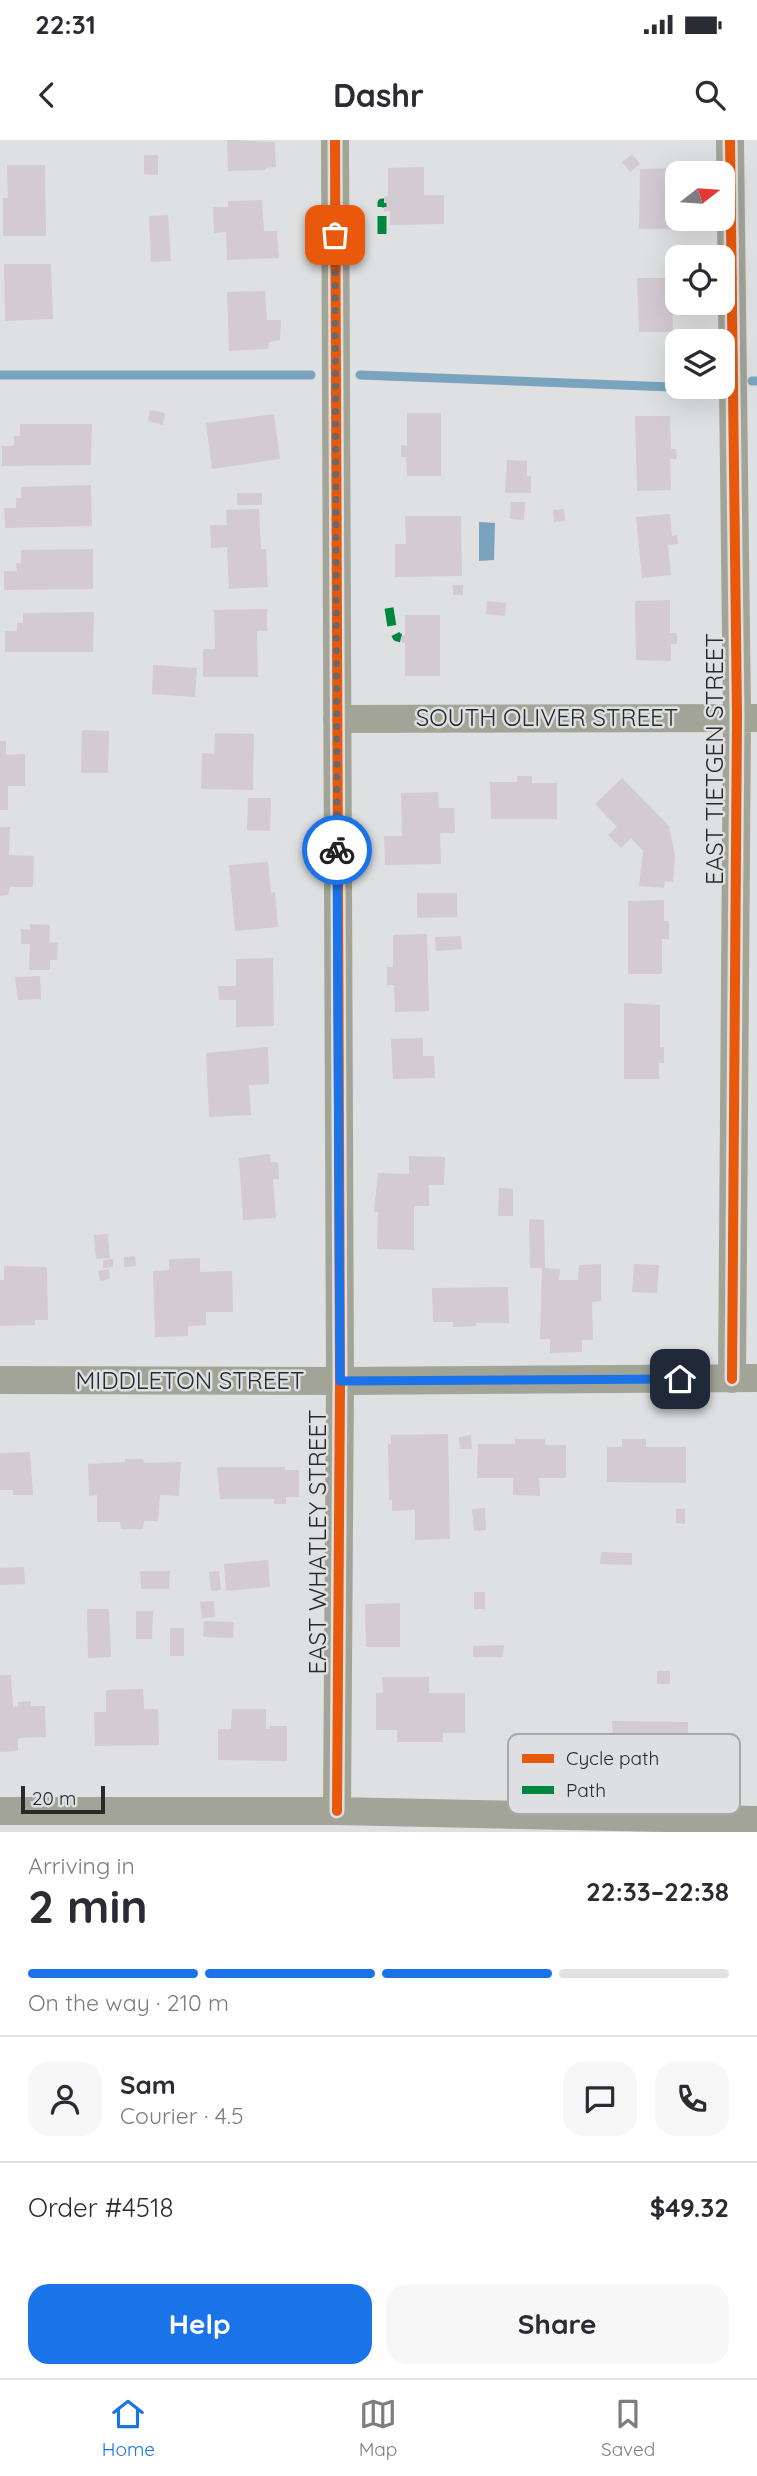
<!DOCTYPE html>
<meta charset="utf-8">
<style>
body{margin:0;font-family:Quicksand,sans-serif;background:#f7f7f7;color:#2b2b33;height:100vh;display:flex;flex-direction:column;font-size:26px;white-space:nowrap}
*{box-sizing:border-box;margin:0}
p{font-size:23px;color:#7c7c81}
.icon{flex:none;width:38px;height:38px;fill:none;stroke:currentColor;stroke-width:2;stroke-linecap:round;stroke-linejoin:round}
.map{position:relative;height:1692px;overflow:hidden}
.drawer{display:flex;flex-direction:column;background:#fff;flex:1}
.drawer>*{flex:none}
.needle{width:46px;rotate:73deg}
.buttons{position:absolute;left:665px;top:21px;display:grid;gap:14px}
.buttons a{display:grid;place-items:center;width:70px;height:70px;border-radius:14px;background:#fff;box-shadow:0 7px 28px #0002;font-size:35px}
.scale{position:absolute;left:21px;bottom:18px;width:84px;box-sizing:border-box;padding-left:7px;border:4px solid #28292a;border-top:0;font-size:19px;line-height:24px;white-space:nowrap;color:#28292a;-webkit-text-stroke:5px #dedfe2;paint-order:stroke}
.pin{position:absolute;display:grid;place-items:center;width:60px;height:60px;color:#fff;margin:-30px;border-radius:14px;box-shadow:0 4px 10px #0006}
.courier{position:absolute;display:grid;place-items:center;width:70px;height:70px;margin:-35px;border:5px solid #1a73e8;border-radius:50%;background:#fff;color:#222;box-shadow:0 2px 9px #0007}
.overview em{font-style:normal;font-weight:700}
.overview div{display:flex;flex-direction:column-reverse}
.overview{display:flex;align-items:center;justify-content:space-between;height:119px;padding:0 28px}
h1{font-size:46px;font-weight:700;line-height:52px}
.bar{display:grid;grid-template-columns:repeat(4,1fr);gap:10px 7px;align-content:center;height:84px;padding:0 28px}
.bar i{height:9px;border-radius:5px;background:#e1e1e2}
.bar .selected{background:#1a73e8}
.bar p{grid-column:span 4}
.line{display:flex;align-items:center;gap:18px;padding:0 28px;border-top:2px solid #e1e1e2}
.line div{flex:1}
.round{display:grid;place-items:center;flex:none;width:74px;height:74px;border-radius:21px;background:#f7f7f7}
.cta{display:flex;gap:14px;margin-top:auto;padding:14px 28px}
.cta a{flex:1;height:80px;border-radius:21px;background:#1a73e8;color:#fff;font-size:28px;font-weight:700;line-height:80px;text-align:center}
.cta a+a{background:#f7f7f7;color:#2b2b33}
.status{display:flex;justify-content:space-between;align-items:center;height:49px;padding:0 35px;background:#fff;direction:ltr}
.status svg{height:19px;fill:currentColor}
header{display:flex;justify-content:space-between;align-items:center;height:91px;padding:0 28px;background:#fff;font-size:32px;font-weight:700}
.tab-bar{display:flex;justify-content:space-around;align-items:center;height:98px;border-top:2px solid #e1e1e2;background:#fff;font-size:19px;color:#7c7c81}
.tab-bar a{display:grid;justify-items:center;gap:4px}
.tab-bar .selected{color:#1a73e8}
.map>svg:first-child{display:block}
.water{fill:#7aa4be}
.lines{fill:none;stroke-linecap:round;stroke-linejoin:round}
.stream{stroke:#7aa4be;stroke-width:9}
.building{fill:#d4cad2}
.minor{stroke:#a2a497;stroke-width:28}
.quiet{stroke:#00873e;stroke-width:9;stroke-dasharray:18 9;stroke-linecap:butt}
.cycleway-casing{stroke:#dedfe2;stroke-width:15}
.cycleway{stroke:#e8590c;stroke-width:10}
.done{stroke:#68696a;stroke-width:7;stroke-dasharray:0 12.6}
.route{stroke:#1a73e8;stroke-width:9}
.labels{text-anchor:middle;stroke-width:5;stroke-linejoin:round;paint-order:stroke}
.street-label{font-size:24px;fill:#28292a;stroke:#dedfe2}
.key{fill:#dedfe2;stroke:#a7a8ab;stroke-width:2}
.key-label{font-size:19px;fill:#28292a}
</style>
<div class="status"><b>22:31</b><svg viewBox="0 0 49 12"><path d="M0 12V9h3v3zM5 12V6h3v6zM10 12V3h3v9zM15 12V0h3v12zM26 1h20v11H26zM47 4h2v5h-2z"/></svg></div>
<header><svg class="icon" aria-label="back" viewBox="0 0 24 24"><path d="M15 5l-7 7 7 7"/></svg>Dashr<svg class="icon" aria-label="search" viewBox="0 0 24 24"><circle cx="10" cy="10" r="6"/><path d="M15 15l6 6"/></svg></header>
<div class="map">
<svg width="757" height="1692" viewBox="0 0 757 1692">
<rect width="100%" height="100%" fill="#dfe0e1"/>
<path class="water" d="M479,382L495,383L494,420L479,421Z"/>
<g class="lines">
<path class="stream" d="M0,235H311
M360,235L698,248
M752,241H757"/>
</g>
<path class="building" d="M227,0L275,2L276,27L266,28V30L228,31Z
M632,14L640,24L630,32L622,22Z
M144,15H158V35L144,34Z
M7,25H45L46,96H3V58H8Z
M424,27V55H444V84L390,85V71L384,72V57L388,56V28Z
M674,28L673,89H639L640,29Z
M262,60L264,91H277L279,118L227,120L226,92L214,93L213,67H228V61Z
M168,75L171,121L151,122L149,76Z
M4,124H51L53,179L5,181Z
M637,138H672V153H677V164L672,165L673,192H639Z
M265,151L267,180H281L280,200L269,202L268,209L229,211L227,152Z
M150,270L165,273L163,285L148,281Z
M407,273H441V336H407L406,317H401V305L407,306Z
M274,274L280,319L212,329L206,283Z
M635,276H670L671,309H676L677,319H670L671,350L637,351Z
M20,284H92L91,325L2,326V306H14V296H20Z
M507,320L527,321V336H531V353H505Z
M91,345L92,386L5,388L4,368H16V358H21V347Z
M237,353H262V365H237Z
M511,362H525L524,380L510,379Z
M259,369L261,409H266L268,447L229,449L227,407L211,408L210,385H227L226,370Z
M564,369L565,381L554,382L553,370Z
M670,374L672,396L677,395L678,404L668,405L671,435L642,438L636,377Z
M405,376H461L462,436L395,437V404H406Z
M93,409V449L4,450V431H17L16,423H21V410Z
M453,445H463V455H453Z
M670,460V493H677V504H671V521L636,520L635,461Z
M487,461L506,463L505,476L486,474Z
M267,469V491H257L258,537H203V509H215L214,470Z
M94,472L93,512H5V491H17V483H23V473Z
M405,475H440V536H405V503H402L401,495H405Z
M153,525L197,528L195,557L152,554Z
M82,590L109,591L108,633H81Z
M215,593L254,594L253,650L201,649L202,613L214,614Z
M0,601H6V615L25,614V646H8V670H0Z
M517,636H532V643H557V679H491L490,642H517Z
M622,638L669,686L675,716L673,742L665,741L664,748L639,746L643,711L631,698L621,708L608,695L617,687L595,664Z
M438,652L439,668H454L455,693H440L441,724L385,725L384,696H402L401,653Z
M248,658H271L270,691L247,690Z
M0,687H10L9,715L34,716L33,747H10L8,755L0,756Z
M268,722L271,753L275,752L278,787L235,791L229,725Z
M417,753H457V777L417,778Z
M664,760V781H669V799H662V834H628V761Z
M30,784L50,785L49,802L58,803L57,820H50V830H29L30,804H21V789L30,790Z
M427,794L429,871L395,872L394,845H387V827H393V795Z
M461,796L462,809L436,811L435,797Z
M273,818L274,886L236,887V860H219L218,846H236V819Z
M40,836L41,859L18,860L15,837Z
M624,863L660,865V907H664V923H659V939H624Z
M423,898V916H434L435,938L393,939L391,899Z
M268,907L269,944L249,945L251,975L209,977L206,913Z
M270,1014L271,1022H278L279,1039H273L276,1078L243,1080L239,1018Z
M409,1016L445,1017L444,1045H429V1066H414V1110L377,1109L378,1072H374L378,1033L409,1034Z
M499,1048L513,1049V1076H498Z
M529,1079L544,1080L545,1128L560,1129L559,1140H578L579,1125L601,1124V1161L592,1162L593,1200H582V1212L550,1213V1199H540L542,1128H530Z
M108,1094L110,1118L96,1119L94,1095Z
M135,1116L136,1126L124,1127V1117Z
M200,1118V1132L232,1131L233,1172H206V1185L188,1186V1196L155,1197L153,1131L169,1130V1119Z
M113,1119V1127L103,1128V1120Z
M634,1124L659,1125L657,1153L632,1152Z
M4,1126L47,1127L48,1180H35V1185L0,1186V1140H4Z
M109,1129L110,1139L100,1141L98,1131Z
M508,1147L509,1183H476V1186L453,1187V1182H433L432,1148Z
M448,1294L450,1399L415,1400V1370L392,1371V1360H389L388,1304H391V1295Z
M471,1295L472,1309H460L459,1297Z
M515,1299H545V1305H566V1338H539L540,1356L513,1355V1338H477L478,1304H515Z
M622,1299H646V1307H686V1343L607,1342V1307H622Z
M30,1312L33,1355H13V1350H0V1313Z
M125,1319H143L144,1323L181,1322L179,1356L160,1355L158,1381H144L143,1389H121L120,1382H97V1355L89,1356L88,1324L125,1322Z
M217,1327H285V1330H299V1357H286V1364H274V1359H220Z
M485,1368L486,1390L474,1391L472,1369Z
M676,1369H685V1384L676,1383Z
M601,1412L632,1413V1425L600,1424Z
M268,1420L270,1447L226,1451L224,1424Z
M24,1427L25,1444L0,1445V1428Z
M140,1431H170L169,1449H141Z
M219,1431L221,1450L211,1451L209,1432Z
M474,1452H485V1469H474Z
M214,1461L215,1477L202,1478L200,1462Z
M400,1463V1507H366L365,1464Z
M87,1469H109L111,1517L88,1518Z
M136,1471H153L152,1499H136Z
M204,1481L234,1482L233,1498L203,1497Z
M170,1488H184V1516H170Z
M504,1505L503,1517H473V1506Z
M657,1531H670V1544H657Z
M0,1535H11L13,1567L18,1566V1562L31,1561V1566H45L46,1597L18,1598V1611L0,1612Z
M382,1537H429V1553H465V1593H443V1602H397V1590H376V1553H383Z
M143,1549L144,1569H158L159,1605L95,1606L94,1572H106V1550Z
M232,1569H266V1589H270L269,1586H287V1621L218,1620V1589H231Z
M612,1581L688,1582V1617L665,1616V1622H637V1617L614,1616Z"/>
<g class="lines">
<path class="minor" d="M335,0L340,1241L337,1671
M730,0L737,577L732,1239
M337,579L757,578
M0,1240L340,1241L757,1238
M0,1671H337L757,1680"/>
<path class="quiet" d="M382,94V63H384
M389,468L392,487L397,497L401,498"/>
<defs>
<path id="cycleway" d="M335,0L340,1241L337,1671
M730,0L737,577L732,1239"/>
</defs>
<use href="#cycleway" class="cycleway-casing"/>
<use href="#cycleway" class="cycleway"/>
</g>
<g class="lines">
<path class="done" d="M335,95L337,710"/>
<path class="route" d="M337,710L340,1241L680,1239"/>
</g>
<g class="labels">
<g class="street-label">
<text x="547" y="586">SOUTH OLIVER STREET</text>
<text transform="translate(715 619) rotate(-90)" y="8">EAST TIETGEN STREET</text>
<text x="190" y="1249">MIDDLETON STREET</text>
<text transform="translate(318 1402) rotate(-90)" y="8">EAST WHATLEY STREET</text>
</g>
</g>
<rect x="508" y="1594" width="232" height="80" rx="10" class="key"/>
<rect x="522" y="1614" width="32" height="9" fill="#e8590c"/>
<rect x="522" y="1646" width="32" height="8" fill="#00873e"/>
<g class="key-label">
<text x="566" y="1625">Cycle path</text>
<text x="566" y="1657">Path</text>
</g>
</svg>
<div class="buttons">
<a><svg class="needle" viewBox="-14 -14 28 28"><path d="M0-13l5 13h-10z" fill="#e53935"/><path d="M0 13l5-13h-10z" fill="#7c7c81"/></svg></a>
<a><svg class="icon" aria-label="locate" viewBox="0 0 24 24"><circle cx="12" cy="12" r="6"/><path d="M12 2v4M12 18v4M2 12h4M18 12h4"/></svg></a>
<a><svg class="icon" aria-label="layers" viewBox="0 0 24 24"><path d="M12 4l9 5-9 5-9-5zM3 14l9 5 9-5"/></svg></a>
</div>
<div class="scale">20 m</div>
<div class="pin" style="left:335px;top:95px;background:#ea580c"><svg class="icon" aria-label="bag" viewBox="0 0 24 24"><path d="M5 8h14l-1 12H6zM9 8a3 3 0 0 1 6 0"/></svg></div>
<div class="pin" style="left:680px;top:1239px;background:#1f2937"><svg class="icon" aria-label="home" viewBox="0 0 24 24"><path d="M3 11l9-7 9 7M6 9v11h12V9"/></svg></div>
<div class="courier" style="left:337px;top:710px"><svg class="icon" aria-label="bike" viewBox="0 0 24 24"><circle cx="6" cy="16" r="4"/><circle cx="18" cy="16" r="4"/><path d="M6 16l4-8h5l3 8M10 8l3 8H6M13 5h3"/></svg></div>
</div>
<section class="drawer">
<div class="overview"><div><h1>2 min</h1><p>Arriving in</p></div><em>22:33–22:38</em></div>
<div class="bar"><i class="selected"></i><i class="selected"></i><i class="selected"></i><i></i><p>On the way · 210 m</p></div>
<div class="line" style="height:126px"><a class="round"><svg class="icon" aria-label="person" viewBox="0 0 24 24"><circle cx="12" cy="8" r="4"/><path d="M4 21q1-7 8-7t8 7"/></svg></a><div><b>Sam</b><p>Courier · 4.5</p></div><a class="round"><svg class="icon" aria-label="chat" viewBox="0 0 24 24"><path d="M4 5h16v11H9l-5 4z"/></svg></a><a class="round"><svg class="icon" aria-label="phone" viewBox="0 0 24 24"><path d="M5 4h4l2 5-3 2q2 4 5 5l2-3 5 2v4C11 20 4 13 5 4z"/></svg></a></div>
<div class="line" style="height:91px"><div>Order #4518</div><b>$49.32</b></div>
<div class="cta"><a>Help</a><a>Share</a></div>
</section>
<nav class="tab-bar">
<a class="selected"><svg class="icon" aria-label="home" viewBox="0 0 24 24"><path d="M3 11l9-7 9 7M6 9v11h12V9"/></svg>Home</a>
<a><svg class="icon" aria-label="map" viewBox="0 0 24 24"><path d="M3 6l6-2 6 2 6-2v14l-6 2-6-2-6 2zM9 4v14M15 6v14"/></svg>Map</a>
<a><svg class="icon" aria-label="saved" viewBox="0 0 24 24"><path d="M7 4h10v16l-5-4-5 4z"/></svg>Saved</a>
</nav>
